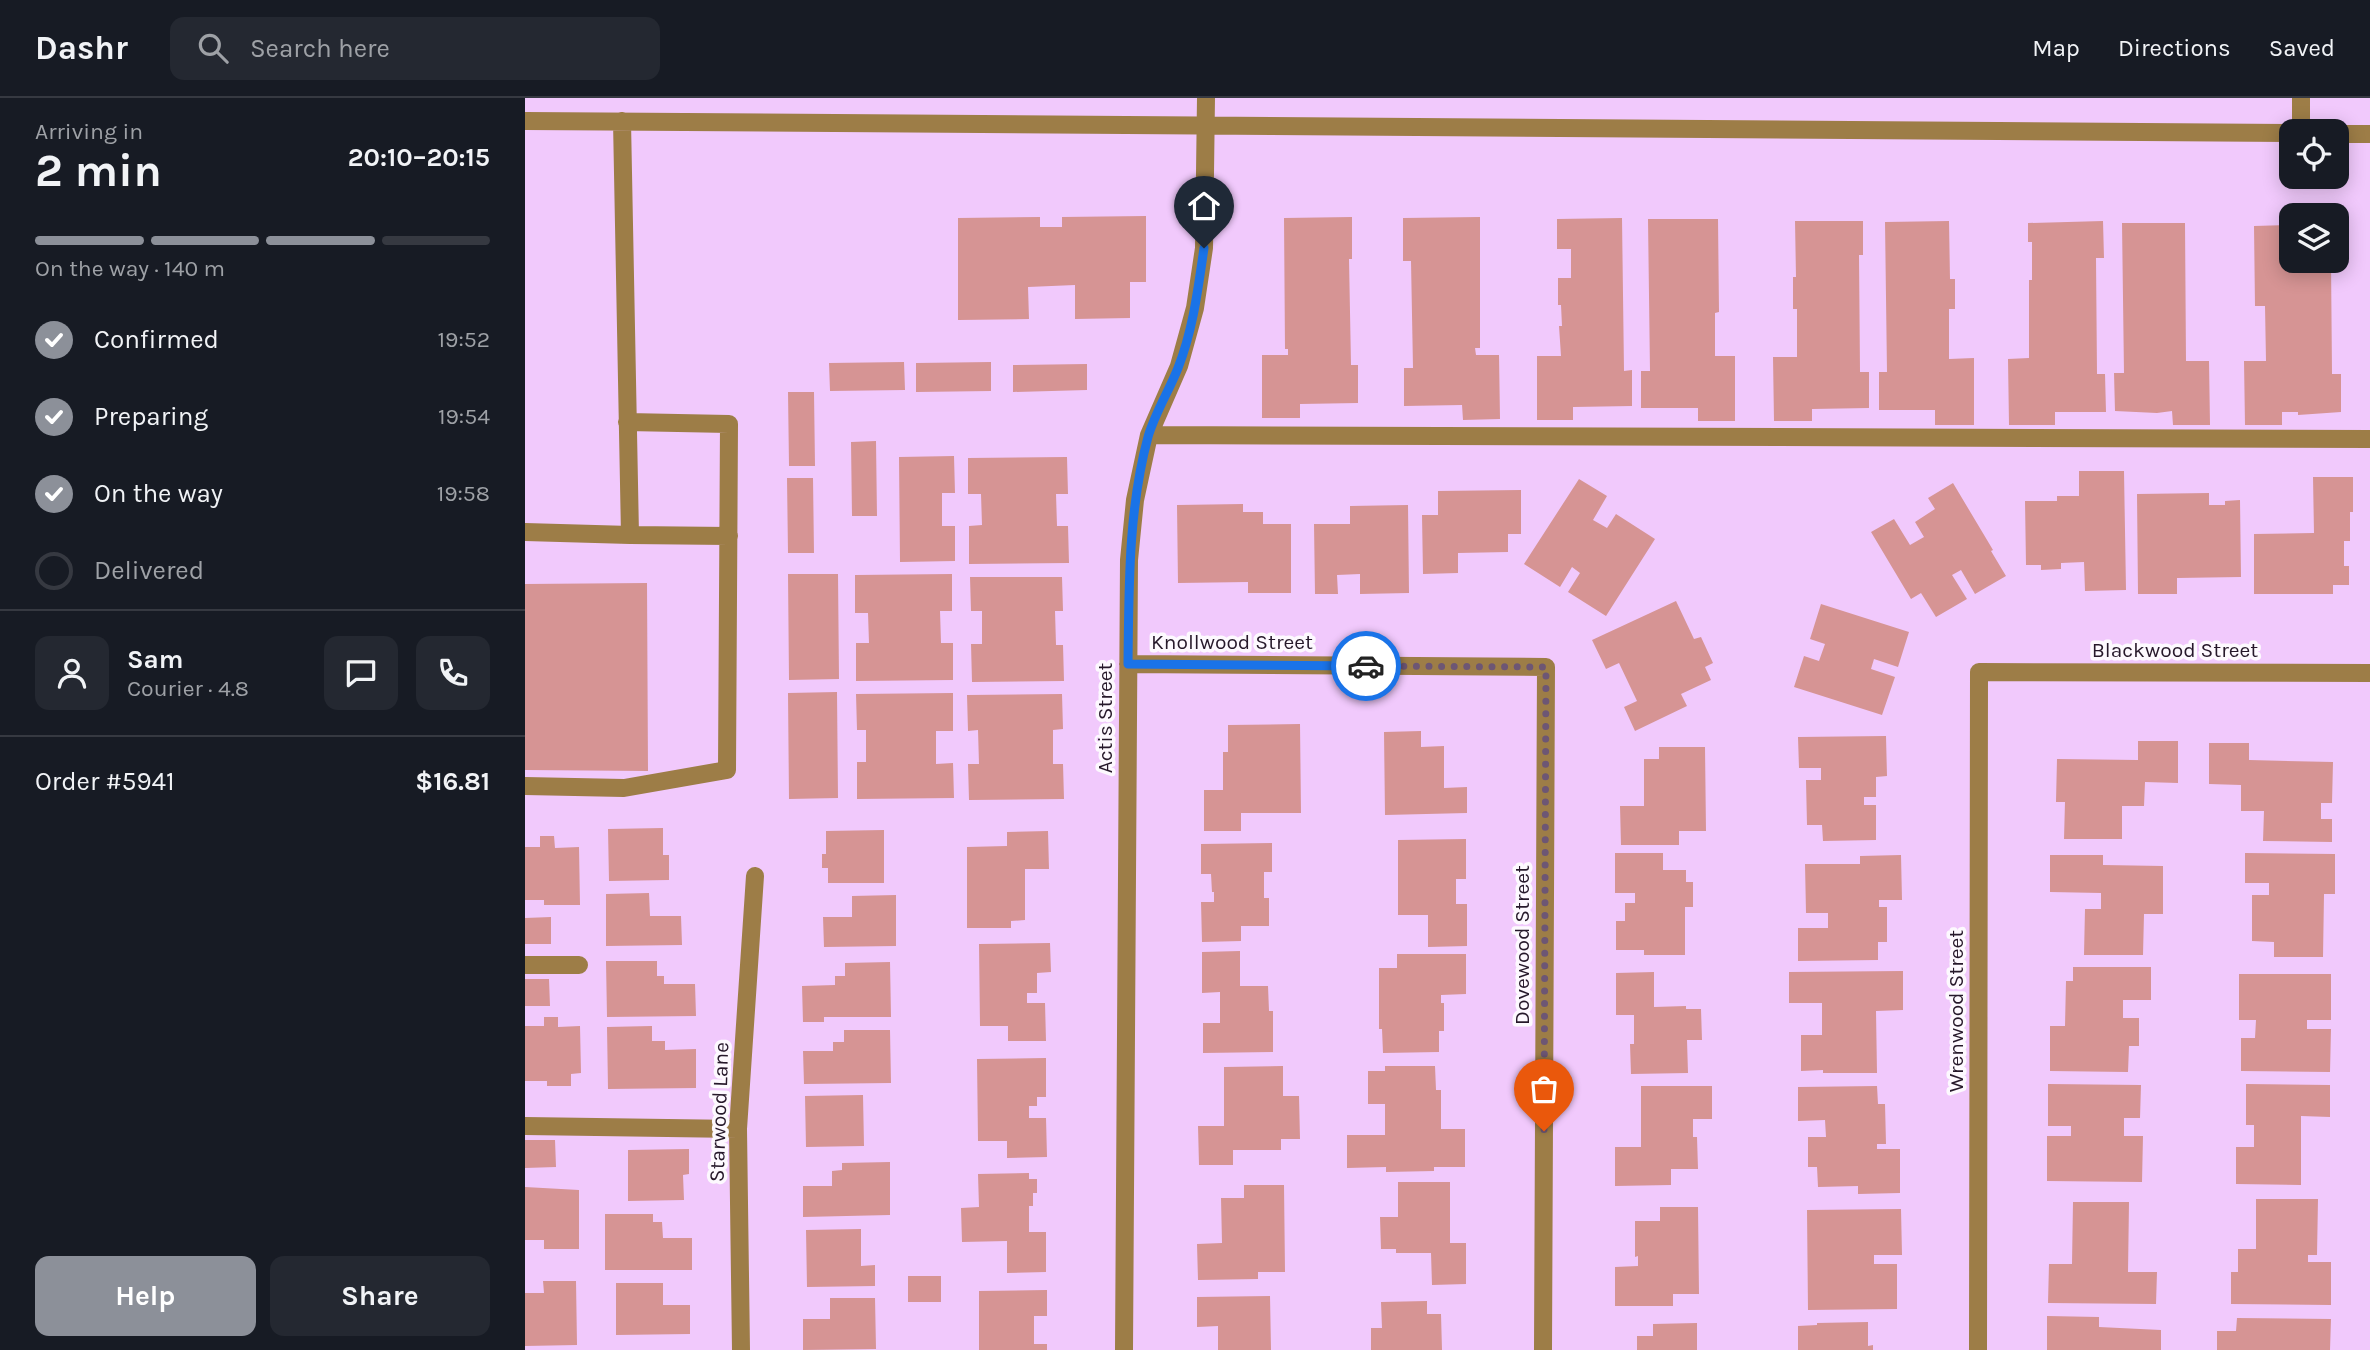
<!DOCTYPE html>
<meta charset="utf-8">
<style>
body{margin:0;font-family:Karla,sans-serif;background:#242831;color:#f1f3f6;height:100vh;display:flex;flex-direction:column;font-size:26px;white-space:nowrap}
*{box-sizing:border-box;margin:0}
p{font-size:23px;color:#9ea1a6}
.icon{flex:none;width:38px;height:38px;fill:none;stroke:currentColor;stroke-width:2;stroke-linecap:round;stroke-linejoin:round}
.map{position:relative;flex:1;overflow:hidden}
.drawer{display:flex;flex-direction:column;background:#171b24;width:525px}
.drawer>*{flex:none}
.tools{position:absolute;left:1754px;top:21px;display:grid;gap:14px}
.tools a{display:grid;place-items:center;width:70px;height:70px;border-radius:14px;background:#171b24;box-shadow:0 4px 18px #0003;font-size:35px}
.pin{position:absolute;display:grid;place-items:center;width:60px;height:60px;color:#fff;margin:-72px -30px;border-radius:50% 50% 50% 0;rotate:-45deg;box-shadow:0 0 7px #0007}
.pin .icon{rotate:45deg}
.courier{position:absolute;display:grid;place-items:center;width:70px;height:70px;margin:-35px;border:5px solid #1a73e8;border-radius:50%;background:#fff;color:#222;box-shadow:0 2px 9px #0007}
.summary em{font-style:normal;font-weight:700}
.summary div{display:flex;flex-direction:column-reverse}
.summary{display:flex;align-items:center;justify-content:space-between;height:119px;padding:0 35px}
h1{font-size:46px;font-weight:700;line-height:52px}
.bar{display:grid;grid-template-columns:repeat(4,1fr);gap:10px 7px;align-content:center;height:84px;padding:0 35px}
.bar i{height:9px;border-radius:5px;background:#363941}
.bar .on{background:#8c9099}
.bar p{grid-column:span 4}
.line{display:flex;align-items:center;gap:18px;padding:0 35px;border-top:2px solid #363941}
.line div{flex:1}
.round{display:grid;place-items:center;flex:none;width:74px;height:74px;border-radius:14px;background:#242831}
ol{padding:0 35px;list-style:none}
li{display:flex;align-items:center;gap:21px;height:77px}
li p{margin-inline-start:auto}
li .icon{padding:7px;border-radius:50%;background:#8c9099;color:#fff;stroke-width:4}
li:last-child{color:#9ea1a6}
li i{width:38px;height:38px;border:4px solid #363941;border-radius:50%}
.action{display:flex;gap:14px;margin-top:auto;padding:14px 35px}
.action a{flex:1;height:80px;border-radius:14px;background:#8c9099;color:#fff;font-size:28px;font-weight:700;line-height:80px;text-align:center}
.action a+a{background:#242831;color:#f1f3f6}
header{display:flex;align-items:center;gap:42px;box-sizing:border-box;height:98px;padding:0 35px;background:#171b24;border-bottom:2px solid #363941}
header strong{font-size:33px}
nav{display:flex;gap:38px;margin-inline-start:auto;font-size:24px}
.search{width:490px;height:63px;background:#242831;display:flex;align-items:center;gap:18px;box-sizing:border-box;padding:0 24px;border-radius:14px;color:#9ea1a6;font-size:26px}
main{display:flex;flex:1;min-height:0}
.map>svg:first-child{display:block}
.building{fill:#d69494}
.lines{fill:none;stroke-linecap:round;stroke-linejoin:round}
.minor{stroke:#9d7d47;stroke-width:18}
.done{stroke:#6d5674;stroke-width:7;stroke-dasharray:0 12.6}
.route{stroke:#1a73e8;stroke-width:9}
.labels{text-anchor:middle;stroke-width:7;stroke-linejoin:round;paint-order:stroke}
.street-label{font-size:21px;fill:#26182a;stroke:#fdf9fe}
</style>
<header>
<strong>Dashr</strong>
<div class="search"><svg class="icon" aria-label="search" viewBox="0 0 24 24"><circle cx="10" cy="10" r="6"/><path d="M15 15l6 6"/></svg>Search here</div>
<nav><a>Map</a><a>Directions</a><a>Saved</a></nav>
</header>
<main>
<section class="drawer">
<div class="summary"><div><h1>2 min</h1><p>Arriving in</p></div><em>20:10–20:15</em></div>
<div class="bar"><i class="on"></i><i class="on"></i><i class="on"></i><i></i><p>On the way · 140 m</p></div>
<ol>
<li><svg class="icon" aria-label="check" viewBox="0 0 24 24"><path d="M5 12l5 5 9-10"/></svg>Confirmed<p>19:52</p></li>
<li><svg class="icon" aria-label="check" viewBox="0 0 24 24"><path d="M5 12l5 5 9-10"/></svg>Preparing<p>19:54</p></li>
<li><svg class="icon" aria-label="check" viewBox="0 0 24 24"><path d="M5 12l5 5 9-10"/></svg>On the way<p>19:58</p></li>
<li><i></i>Delivered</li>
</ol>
<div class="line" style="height:126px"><a class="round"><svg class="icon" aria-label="person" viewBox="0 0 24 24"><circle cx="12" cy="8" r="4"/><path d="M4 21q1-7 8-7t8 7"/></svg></a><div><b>Sam</b><p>Courier · 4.8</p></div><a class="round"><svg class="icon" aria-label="chat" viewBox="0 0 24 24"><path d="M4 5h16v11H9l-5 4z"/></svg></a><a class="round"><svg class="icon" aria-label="phone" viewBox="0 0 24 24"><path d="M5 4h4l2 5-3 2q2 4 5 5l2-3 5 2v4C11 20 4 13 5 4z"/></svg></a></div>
<div class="line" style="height:91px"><div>Order #5941</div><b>$16.81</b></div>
<div class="action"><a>Help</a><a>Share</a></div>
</section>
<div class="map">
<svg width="1845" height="1252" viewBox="0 0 1845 1252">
<rect width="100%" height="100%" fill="#f1c9fc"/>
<path class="building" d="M621,118V184H605V220L550,221V187L503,189L504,221L433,222V120L515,119V129H537V119Z
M827,119V161H824L826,267H833V305L775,306V320H737V257H763V251H760L759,120Z
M955,119V250H950L951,257H974L975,321L938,322L937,307L879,308V270H888L886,163H878V120Z
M1097,120L1099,273L1107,272V308L1048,309V322H1012V258H1036L1034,228H1037L1036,207H1033V180H1046V151H1032V121Z
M1123,121H1193L1194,214L1190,215V258H1210V323H1173V310H1116V273H1125Z
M1270,123H1338V157H1334L1335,274H1344V310L1287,311V323H1249L1248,259H1272V211H1268V179H1271Z
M1424,123L1425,181H1430V211H1424V261L1449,260V327H1410V312H1354V274H1362L1360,124Z
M1578,123L1579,160H1571L1572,276H1580L1581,314H1530V327H1484L1483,261L1504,260V182H1507V144H1503V125Z
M1597,125H1660L1661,263H1684L1685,327H1648L1647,313L1632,315L1590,313L1589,275H1599Z
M1766,127V163H1806L1807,276H1816V314L1773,317V314H1757V327H1720L1719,263H1741L1740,208H1730L1729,128Z
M379,264L380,292L305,293L304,265Z
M466,264V293L391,294V265Z
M562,266V292L488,294V267Z
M263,294H289L290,368H264Z
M351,343L352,418H327L326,344Z
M429,358L430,395H417V428H430V463L375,464L374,359Z
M542,359L543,396H531L532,428H543L544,465L444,466V428L457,427L456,396H443V360Z
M1554,373H1599L1601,492L1560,493L1559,464L1536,465V471L1516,472V467H1501L1500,403H1532V398H1554Z
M1788,379H1828V414H1825V443H1819V468H1824V487H1808V496H1729V436L1789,435Z
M262,380H288L289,455H263Z
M1054,381L1082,398L1068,422L1082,430L1091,416L1130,441L1081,518L1043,494L1055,475L1047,469L1035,489L999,466Z
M1428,385L1468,452L1466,453L1481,478L1450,496L1436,472L1427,477L1442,501L1411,519L1396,495L1386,501L1346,434L1369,421L1385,447L1399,439L1390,424L1410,411L1403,400Z
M996,392V436H983V454L933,455V475L898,476L897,417H913V393Z
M1684,395V407H1700V403L1715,402L1716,479L1652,480V496H1613L1612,396Z
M718,406V414H738V426H766V495H723V484L653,485L652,407Z
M883,407L884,495L835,496V476L812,477L813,496H790L789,426H825V408Z
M263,476H313L314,581L264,582Z
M427,476V513H415L416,545H428V582L331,583V545H344L343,515H330V477Z
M445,479H537L538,513H530L531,547H538L539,583L447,584L446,546H457V513H446Z
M122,485L123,673L0,672V486Z
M1151,503L1169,541L1176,539L1188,565L1180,569L1186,582L1156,596L1162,608L1110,633L1099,609L1112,603L1094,565L1081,571L1067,542Z
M1296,506L1384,534L1373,569L1349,561L1346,571L1370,579L1357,617L1269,589L1279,558L1294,563L1300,546L1285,541Z
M312,594L313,700L264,701L263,595Z
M428,595V633H411V666L428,665L429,700L332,701V664H341V632H332L331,596Z
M537,596L538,631L528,632V666H538L539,701L444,702L443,666H454L453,632L443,633L442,597Z
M775,626L776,715H716V733H679V692H698V654H703V627Z
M896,633V649L919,648V690L942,689V715L860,717L859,634Z
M1361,638L1362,678L1351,679V699H1339V707H1351V742L1298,743L1297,727H1282L1281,682H1296V670H1274L1273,639Z
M1613,643H1653V685L1620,684L1619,708H1597V741H1539L1540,704H1531L1532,661L1613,662Z
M1684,645H1724V662L1808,664L1807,705H1796V721H1807V744L1738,743L1739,713H1716V687L1684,686Z
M1134,649H1180L1181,733H1154V747H1096L1095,708H1119V661H1134Z
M138,730V757H144V782L84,783L83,731Z
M359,732V785H303V770H297V756H301V733Z
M523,733L524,771H500V822L486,823V830H442V749L482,748V734Z
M15,738H29L30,750L54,749L55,807H19V802H0V749H15Z
M941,741V781H931V806H942V848L903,849V817H873V742Z
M747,745V774H739V800H744V828H716V843L677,844L676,804H689V794H687L686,776H676V746Z
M1090,755H1138V772H1161V784H1168V809H1160V857H1119V852H1091V823H1100V805H1110V795H1090Z
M1720,755L1810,756V796H1799L1798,859H1749V844L1727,843V797H1744V785H1720Z
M1376,757L1377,802H1354V809H1362V844H1353V862L1273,863V830H1303V815H1281L1280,766H1335V758Z
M1525,757H1578V767L1638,768V816H1619L1618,857H1559L1560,811H1576V795L1525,794Z
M124,795L125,818H156L157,847L81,848V796Z
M371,797V848L299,849L298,819H327V798Z
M26,819V846H0V820Z
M525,845L526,874L512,875V895H502V905H520L521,943H483V928H455L454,846Z
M715,853V888H743L744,913H748V954L678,955V925H695V894L677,895V854Z
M872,856H941V896L916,897V905H919V933H914V954L858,955L857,931H854V870H872Z
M81,863H132V878H139V886H170L171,918L82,919Z
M365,864L366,919H299V924H278L277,888L310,887V878H320V865Z
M1548,869H1626V902H1598V920H1614V948H1604L1603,974L1525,973V928H1540L1541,883H1548Z
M1378,873V912L1351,913L1352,975H1298V972L1276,973V937H1297V905H1264V874Z
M1129,874V909L1161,908V911H1176L1177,942H1162L1163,975L1106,976L1105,946H1109V917H1091V875Z
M1714,876H1806V922H1782V931H1806L1805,974L1716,973V940H1730L1731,922H1714Z
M0,881H24L25,908H0Z
M19,919H33V929L55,928L56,975L46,976V988H22V983H0V928H19Z
M127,928V943H140V952L171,951V990L83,991L82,929Z
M319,932H365L366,985L279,986L278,953H308V944H319Z
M521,960V999H512V1008H504V1020H521L522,1059L482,1060V1043H453L452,961Z
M758,968V998H774L775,1041H756V1052H708V1067H674L673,1028H699V969Z
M860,968H910L911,992H916V1031H940V1069H909V1073L861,1074V1069L822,1070V1037H860V1006H843V973H860Z
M1523,986L1616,987L1615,1020H1599V1038H1618L1617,1084L1522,1083V1038H1546V1028H1523Z
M1721,986L1805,987V1019L1776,1018V1087L1711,1086V1049H1729V1027H1721Z
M1116,988H1187V1021H1168V1039H1172L1173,1071H1146V1087L1090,1088V1049H1116Z
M1352,988L1353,1006H1360L1361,1046H1352V1051H1375V1095L1333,1096V1088L1293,1089L1292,1069H1283V1039H1301L1300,1022L1273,1023V989Z
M338,997L339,1048L281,1049L280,998Z
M0,1042H30L31,1069L0,1070Z
M164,1051V1076L158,1077L159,1102L103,1103V1052Z
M365,1064V1117L278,1119V1088H307V1073L317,1072V1065Z
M504,1075V1081H512V1095H508V1108H504V1134H521V1174L482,1175V1143L437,1144L436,1110L454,1109L453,1076Z
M873,1084H925V1145H941V1186L907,1187L906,1155H871V1151H856L855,1119H873Z
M719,1087H759L760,1174H733V1181L673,1182L672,1146L697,1145L696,1100H719Z
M0,1089L54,1092V1151H19V1142H0Z
M1731,1101H1793L1792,1157H1783V1164H1806V1207L1706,1206V1174H1713V1151H1731Z
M1548,1104H1604L1603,1174H1632L1631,1206L1523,1205L1524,1166H1547Z
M1135,1109H1173L1174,1196H1148V1208H1090V1169L1113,1168V1158L1110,1159V1123H1135Z
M1376,1111L1377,1157H1349V1166H1372V1211L1283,1212L1282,1112Z
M80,1116H128V1124H137L138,1140H167V1172H80Z
M336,1131V1168L350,1167V1188L282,1189L281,1132Z
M383,1178H416V1204H383Z
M18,1183H51L52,1247L0,1248V1195H19Z
M91,1185H138V1207H165V1236L91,1237Z
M522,1192V1218H509V1246H522V1252H454V1193Z
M745,1198L746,1252H693V1228L672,1229V1199Z
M305,1200H350L351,1251L278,1252V1221H305Z
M902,1203V1216H916L917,1252H846V1230H857L856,1204Z
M1522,1218L1574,1219V1229L1636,1232V1252H1522Z
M1712,1220L1806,1221L1805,1252H1692V1233H1711Z
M1343,1224V1248L1348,1247V1252H1273V1228L1292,1227V1225Z
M1172,1225V1252H1112V1238H1128V1226Z"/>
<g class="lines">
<path class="minor" d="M1776,0V33
M0,23L1766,35
M1811,36H1845
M624,337L1845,341
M0,434L105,437L97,23
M105,437L204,438
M603,566L1021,569L1018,1252
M0,688L99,690L202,672L204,326L102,324
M0,867H54
M0,1028L213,1031
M216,1252L213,1031L230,778
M599,1252L604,462L610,402L624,337L654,268L670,210L679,150L681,0
M1453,1252L1454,574L1845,575"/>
</g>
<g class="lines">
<path class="done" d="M841,568L1021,569L1019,1033"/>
<path class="route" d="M679,150C673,191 668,232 653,270C644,293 630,315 623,339C603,413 604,490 603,566L841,568"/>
</g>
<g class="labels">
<g class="street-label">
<text x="707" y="551">Knollwood Street</text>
<text x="1650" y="559">Blackwood Street</text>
<text transform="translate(580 620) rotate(-90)" y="7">Actis Street</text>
<text transform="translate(997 847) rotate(-90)" y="7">Dovewood Street</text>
<text transform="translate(1431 913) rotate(-90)" y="7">Wrenwood Street</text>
<text transform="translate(194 1014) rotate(-88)" y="7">Starwood Lane</text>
</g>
</g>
</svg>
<div class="tools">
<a><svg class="icon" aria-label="locate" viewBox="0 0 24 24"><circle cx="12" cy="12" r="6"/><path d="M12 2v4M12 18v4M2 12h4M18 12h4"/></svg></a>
<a><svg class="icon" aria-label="layers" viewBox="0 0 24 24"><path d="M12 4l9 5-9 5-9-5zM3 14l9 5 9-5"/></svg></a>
</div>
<div class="pin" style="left:1019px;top:1033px;background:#ea580c"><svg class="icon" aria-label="bag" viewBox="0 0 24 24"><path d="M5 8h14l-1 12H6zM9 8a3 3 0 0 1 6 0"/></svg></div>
<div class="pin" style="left:679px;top:150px;background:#1f2937"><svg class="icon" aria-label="home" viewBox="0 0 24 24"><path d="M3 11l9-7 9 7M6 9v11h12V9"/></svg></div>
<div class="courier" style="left:841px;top:568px"><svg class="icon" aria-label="car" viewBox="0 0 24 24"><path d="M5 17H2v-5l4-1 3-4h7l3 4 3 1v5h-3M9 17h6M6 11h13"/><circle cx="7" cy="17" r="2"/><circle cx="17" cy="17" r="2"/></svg></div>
</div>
</main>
